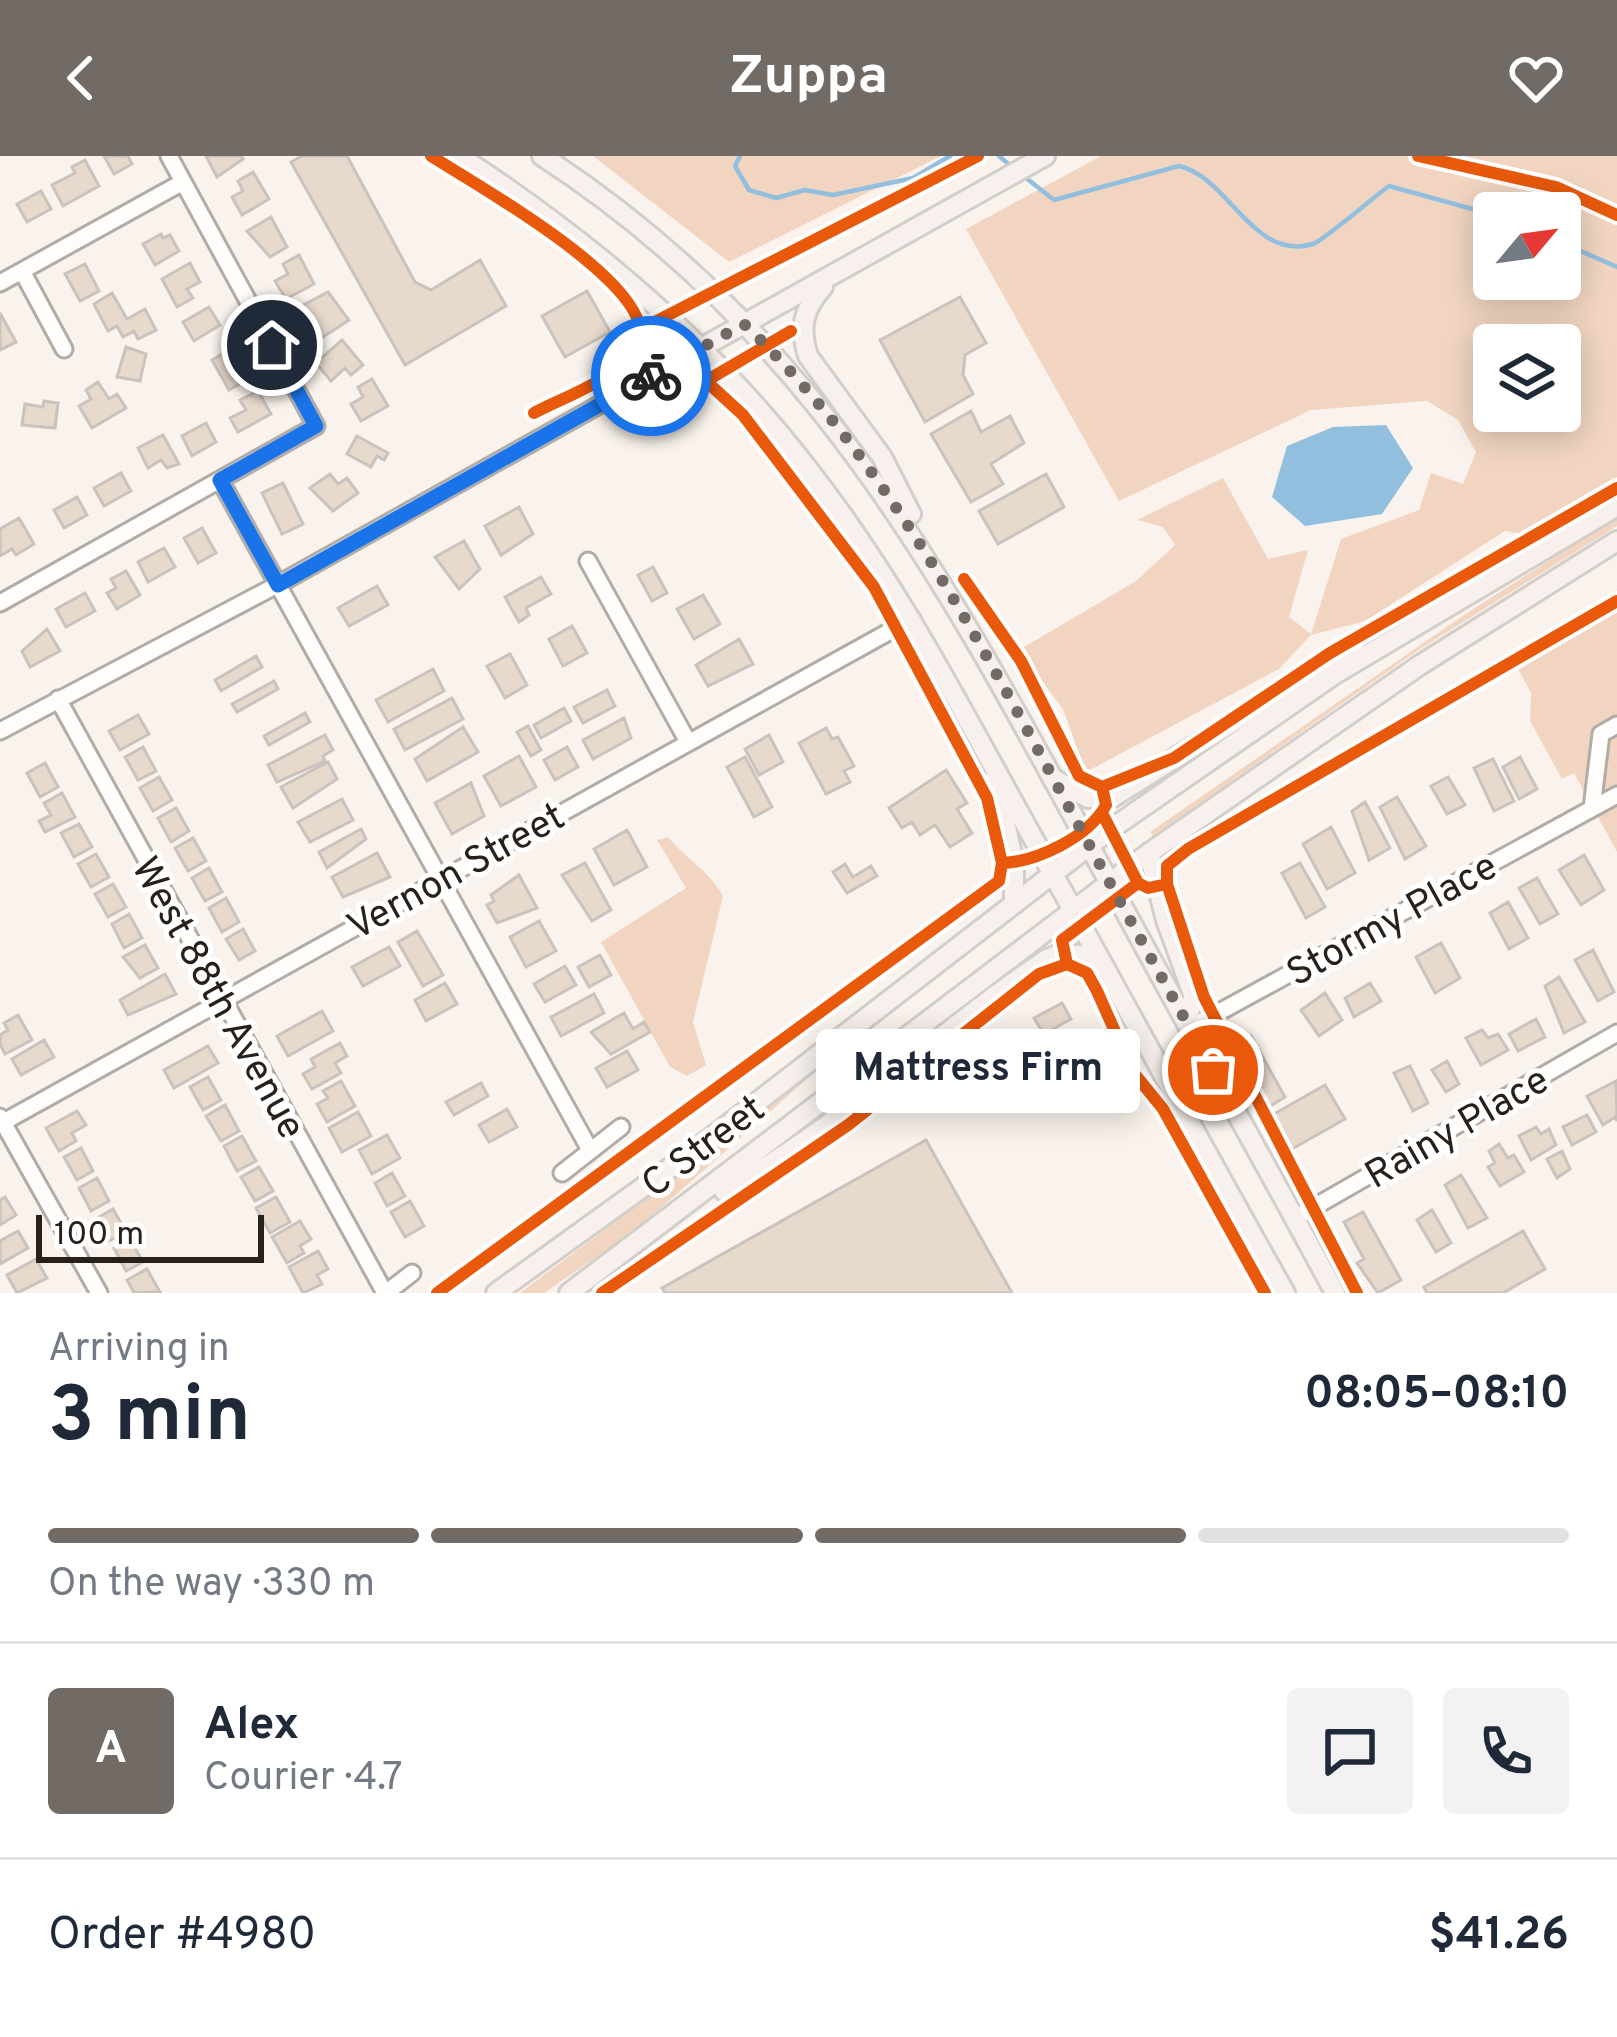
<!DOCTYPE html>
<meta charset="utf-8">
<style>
body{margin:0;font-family:Overpass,sans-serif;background:#f2f2f3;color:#1f2937;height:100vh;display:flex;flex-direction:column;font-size:45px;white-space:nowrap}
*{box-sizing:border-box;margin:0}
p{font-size:39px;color:#747a83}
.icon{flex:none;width:66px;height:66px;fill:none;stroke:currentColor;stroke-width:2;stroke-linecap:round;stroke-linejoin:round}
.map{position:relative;height:1137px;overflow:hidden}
.side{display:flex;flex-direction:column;background:#fff;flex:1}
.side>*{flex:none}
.needle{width:78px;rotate:61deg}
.buttons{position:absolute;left:1473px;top:36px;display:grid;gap:24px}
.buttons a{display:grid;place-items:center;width:108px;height:108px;border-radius:12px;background:#fff;box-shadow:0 6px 30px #0003;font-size:60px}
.scale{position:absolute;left:36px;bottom:30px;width:228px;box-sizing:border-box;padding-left:12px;border:6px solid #28211b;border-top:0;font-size:33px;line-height:42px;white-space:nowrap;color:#28211b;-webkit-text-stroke:9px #fff;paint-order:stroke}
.pin{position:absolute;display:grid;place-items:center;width:102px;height:102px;color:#fff;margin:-51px;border:6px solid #fff;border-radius:50%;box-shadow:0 3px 12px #0007}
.courier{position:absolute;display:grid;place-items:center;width:120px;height:120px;margin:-60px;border:9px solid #1a73e8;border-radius:50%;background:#fff;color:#222;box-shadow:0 3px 15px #0007}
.bubble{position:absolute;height:84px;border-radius:12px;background:#fff;box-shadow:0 6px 30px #0003;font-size:39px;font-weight:700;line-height:84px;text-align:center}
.overview em{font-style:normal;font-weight:700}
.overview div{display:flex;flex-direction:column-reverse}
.overview{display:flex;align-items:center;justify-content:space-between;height:204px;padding:0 48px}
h1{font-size:78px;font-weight:700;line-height:90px}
.bar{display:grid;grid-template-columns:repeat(4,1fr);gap:18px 12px;align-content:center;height:144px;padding:0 48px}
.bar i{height:15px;border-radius:9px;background:#e0e1e3}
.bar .selected{background:#726a64}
.bar p{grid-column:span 4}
.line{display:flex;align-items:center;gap:30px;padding:0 48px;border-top:3px solid #e0e1e3}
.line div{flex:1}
.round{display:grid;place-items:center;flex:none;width:126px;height:126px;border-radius:12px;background:#f2f2f3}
header{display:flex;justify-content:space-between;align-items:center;height:156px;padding:0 48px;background:#726a64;color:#fff;font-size:54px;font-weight:700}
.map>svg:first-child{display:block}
.green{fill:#f1d5c0;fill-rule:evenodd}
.water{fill:#93bfde}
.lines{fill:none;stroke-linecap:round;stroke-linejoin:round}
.stream{stroke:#93bfde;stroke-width:4.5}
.building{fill:#e8d9cd;stroke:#cac3bd;stroke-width:3}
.minor-casing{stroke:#b2aca6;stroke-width:21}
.major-casing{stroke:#d2cfcb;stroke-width:24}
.minor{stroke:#fefdfc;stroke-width:15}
.major{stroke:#f7f0ec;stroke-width:18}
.cycleway-casing{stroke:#fff;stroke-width:20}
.cycleway{stroke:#e8590c;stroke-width:12}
.done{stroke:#726a64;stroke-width:12;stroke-dasharray:0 21.6}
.route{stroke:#1a73e8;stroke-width:15}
.labels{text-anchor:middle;stroke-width:10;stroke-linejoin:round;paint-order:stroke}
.street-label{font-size:39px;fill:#28211b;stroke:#fff}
</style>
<header><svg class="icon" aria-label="back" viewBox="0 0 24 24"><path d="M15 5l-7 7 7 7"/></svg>Zuppa<svg class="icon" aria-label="heart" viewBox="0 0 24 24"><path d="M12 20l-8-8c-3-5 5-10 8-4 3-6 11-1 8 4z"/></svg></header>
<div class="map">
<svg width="1617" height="1137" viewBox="0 0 1617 1137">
<rect width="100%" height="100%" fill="#faf3ed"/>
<path class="green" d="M593,0H941L729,106Z
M1101,0H1617V321L1520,377L1505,375L1365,465L1311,479L1279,513L1086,616L1063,553L1019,494L1136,425L1175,389L1163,371L1137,364L1223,322L1268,403L1308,394L1289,461L1311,478L1341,383L1419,354L1431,317L1463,328L1476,296L1458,264L1427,245L1311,254L1119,345L966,73ZM1494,57H1560V123H1494ZM1494,189H1560V255H1494Z
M1617,361V370L1420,493L1153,680L1150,676L1461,461Z
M1617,448V696L1574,617L1562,623L1530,565L1531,537L1517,511Z
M668,681C687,704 709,714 723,740L693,866L706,909L687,920L670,911L601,786L686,732L657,684Z
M808,922L636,1074L544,1137H520Z"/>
<path class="water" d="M1386,269L1413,312L1382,358L1305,370L1272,341L1287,290L1333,271Z"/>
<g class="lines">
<path class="stream" d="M740,0L735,10L749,34L776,42L805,34L833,39L913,22L950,0
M999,0L1012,11
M1021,18L1054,44L1179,10C1229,21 1253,106 1313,88C1323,85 1375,40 1389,30L1494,59
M1560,86L1617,111"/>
</g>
<path class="building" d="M104,0H128L132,8L114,18Z
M206,0H241L243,3L217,21Z
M302,0H347L415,126L431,134L480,104L506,150L405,209L291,6Z
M85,4L99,30L63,50L52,29L75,17L72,11Z
M253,16L269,43L242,59L232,41L243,35L238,25Z
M41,35L51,53L27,66L17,48Z
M271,61L287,91L270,101L247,75Z
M161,78L163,82L170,79L179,95L155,109L143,88Z
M299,99L314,128L286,143L275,125L288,118L283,108Z
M190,107L200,126L187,133L193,142L177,151L162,123Z
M85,108L99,135L80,145L65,118Z
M587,135L610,176L565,201L542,160Z
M328,136L349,164L309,190L298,168L304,165L300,157L285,164L283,160Z
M112,137L127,163L145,153L156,174L138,183L134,175L123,181L117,170L108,175L94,148Z
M960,141L986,187L965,199L963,219L973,238L925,266L880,184Z
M209,151L220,169L194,185L183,166Z
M0,157L16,186L0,194Z
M342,184L363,209L351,219L345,212L331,225L316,207Z
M126,191L146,198L140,225L117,221Z
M229,194L252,221L229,234L212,204Z
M372,223L388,250L361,265L351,248L363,241L358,231Z
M98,226L109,243L117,238L126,252L92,272L79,250L91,243L86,234Z
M258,235L271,258L238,276L230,262L246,254L240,244Z
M44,245L58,247L55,272L22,269L25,248L43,251Z
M971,255L981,276L1010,260L1024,287L991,308L1003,328L971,346L931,278Z
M206,267L216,286L192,300L182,280Z
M163,279L179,308L167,312L161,304L148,312L138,292Z
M357,280L388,297L384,304L377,300L371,311L347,298Z
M121,317L131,335L104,350L94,332Z
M330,318L338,328L347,322L358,337L333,355L310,332Z
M1046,318L1064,351L998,388L979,355Z
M283,327L303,368L282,378L262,337Z
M77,341L87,359L64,372L54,354Z
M519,351L533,378L501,399L485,370Z
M19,362L34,388L16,399L12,393L0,400V373Z
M202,372L216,397L198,407L184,382Z
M464,385L480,413L459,433L435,401Z
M164,392L175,411L148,426L138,406Z
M653,411L667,437L652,445L638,419Z
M126,415L140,439L117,453L107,437L116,432L111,423Z
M541,421L551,438L526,452L529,459L519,466L505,441Z
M377,430L388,449L349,470L338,452Z
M85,437L95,455L66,471L56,453Z
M703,439L720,468L694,483L677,453Z
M572,470L587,497L563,510L549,483Z
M47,473L60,495L30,511L22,495Z
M739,483L753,508L708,530L696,509Z
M510,498L527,529L505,542L487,510Z
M256,500L262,511L221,535L215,524Z
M433,513L444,535L388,566L376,544Z
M274,525L278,533L237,556L232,548Z
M607,534L615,550L583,567L574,551Z
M452,542L463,563L405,594L394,573Z
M564,552L571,565L541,582L534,569Z
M305,557L310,566L269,589L264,580Z
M138,559L149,578L120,594L109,575Z
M624,562L631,582L593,603L583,584Z
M528,570L541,594L531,600L517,576Z
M463,571L478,596L427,625L415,603Z
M826,572L832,583L838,581L854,610L844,615L850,626L826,638L799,587Z
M325,579L333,594L323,600L325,605L277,626L268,609Z
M769,579L783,606L759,619L745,593Z
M143,591L156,615L138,624L125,601Z
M567,591L578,611L555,624L544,604Z
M519,600L536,631L501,650L484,620Z
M745,601L772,651L754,661L727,611Z
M1520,601L1537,633L1519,643L1503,611Z
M1493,603L1514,645L1494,655L1474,612Z
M328,606L337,623L293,652L281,631Z
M45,607L58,631L40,641L27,617Z
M946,614L967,647L957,653L972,677L950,691L935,669L920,679L912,666L902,672L889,652Z
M159,621L172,644L153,655L140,632Z
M1448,621L1465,649L1447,658L1431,630Z
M471,627L484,660L452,678L435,647Z
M62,637L75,661L45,676L39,665L51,659L44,647Z
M1397,641L1426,690L1405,703L1380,651Z
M342,643L353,664L310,686L298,666Z
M1365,646L1390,692L1369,704L1352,655Z
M176,652L189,675L171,686L158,662Z
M79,668L92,691L74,701L61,677Z
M1331,671L1355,717L1327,733L1303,688Z
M361,673L366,683L327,712L319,696Z
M627,674L647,711L614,729L594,693Z
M193,682L206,705L188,715L175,692Z
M377,697L390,721L343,741L332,721Z
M96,698L109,721L91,731L78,708Z
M1584,699L1604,734L1581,749L1559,714Z
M585,707L611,754L592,765L562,719Z
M1300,707L1325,751L1306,762L1282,717Z
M845,708L853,721L871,710L877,720L847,737L833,716Z
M209,712L222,736L205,745L192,722Z
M519,719L537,752L497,767L487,749L494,745L491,739Z
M1537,722L1558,758L1540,768L1519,732Z
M113,728L126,751L108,761L95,738Z
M226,742L239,766L222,776L209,752Z
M1508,746L1528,782L1509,793L1490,757Z
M129,758L142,782L124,792L112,768Z
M539,765L556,795L526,811L510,781Z
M243,773L255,795L239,804L226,783Z
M417,775L443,819L423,830L398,786Z
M1441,787L1460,822L1435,837L1416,801Z
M145,789L158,812L140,822L123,801Z
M389,791L400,810L363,830L352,811Z
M1593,794L1614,836L1598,845L1575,804Z
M600,799L611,819L589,831L578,811Z
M565,810L576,829L545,846L534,828Z
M165,818L176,838L128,859L120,844Z
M1559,821L1585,866L1564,877L1545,830Z
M445,827L457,848L426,865L415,844Z
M1370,827L1381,845L1354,861L1345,842Z
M1325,837L1342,864L1319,880L1301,854Z
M594,838L604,857L561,880L551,861Z
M1062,847L1071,863L1044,878L1034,862Z
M322,855L333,875L288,900L277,880Z
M624,857L633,873L644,866L650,876L611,898L591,876Z
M18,859L32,884L5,898L0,888V879L8,874L4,867Z
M1536,863L1545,881L1518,895L1509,878Z
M1482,874L1488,882L1498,878L1508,894L1481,909L1466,882Z
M1251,880L1285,941L1267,952L1233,890Z
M44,884L54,901L21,919L12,903Z
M1102,885L1114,905L1063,930L1053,913Z
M340,887L347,900L335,907L341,917L312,933L303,918L315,911L311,903Z
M208,890L218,907L174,932L164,914Z
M627,895L638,914L607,931L596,912Z
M1447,905L1459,928L1446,936L1432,914Z
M1410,910L1428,947L1413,955L1394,917Z
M208,921L221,944L203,954L190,931Z
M341,925L355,950L327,966L317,948L328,942L323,935Z
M1616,925L1617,965L1615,961L1603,969L1587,940Z
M481,927L488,940L454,959L446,946Z
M1325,929L1345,963L1292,993L1274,958Z
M225,949L239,975L221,985L206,960Z
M507,953L517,971L489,986L479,969Z
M77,955L86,969L72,977L76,985L59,995L46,972Z
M358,956L371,980L342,996L329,972Z
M1587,959L1596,976L1572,989L1563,971Z
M1536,971L1541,978L1549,973L1556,989L1531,1004L1519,980Z
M387,979L400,1002L372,1018L359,994Z
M242,980L256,1005L237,1015L224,990Z
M926,984L1012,1137H665L662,1132Z
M1499,988L1508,1002L1514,999L1524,1016L1500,1030L1488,1011L1495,1007L1489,995Z
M81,992L93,1015L77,1024L64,1001Z
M1562,995L1570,1013L1557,1022L1547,1003Z
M259,1011L273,1035L255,1045L241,1021Z
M392,1017L405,1040L387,1050L375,1027Z
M1461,1019L1487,1062L1468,1072L1445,1029Z
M97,1022L109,1045L91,1055L79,1032Z
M5,1041L16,1059L0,1069V1044Z
M276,1041L290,1066L270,1077L256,1052Z
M410,1045L424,1070L405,1081L391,1056Z
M113,1053L126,1076L109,1085L97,1062Z
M1432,1054L1451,1087L1436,1096L1417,1064Z
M1363,1056L1401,1124L1378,1137L1357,1107L1364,1103L1344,1066Z
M300,1065L311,1083L300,1090L304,1097L287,1107L272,1081Z
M18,1075L28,1092L0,1108V1085Z
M1523,1075L1545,1113L1503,1137H1427L1424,1131Z
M130,1083L143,1106L126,1115L114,1092Z
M318,1095L328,1113L317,1119L322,1128L303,1137L289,1111Z
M36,1103L47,1122L17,1137L7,1119Z
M147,1113L160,1136L134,1137L127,1124Z"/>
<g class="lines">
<defs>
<path id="minor" d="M22,115L64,193
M0,127L183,26
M220,324L590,994
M588,405L687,584
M0,447L316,270L169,0
M58,543L385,1137
M0,575L277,429L701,192
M1592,652L1601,578L1617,569
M1190,872L1617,639
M0,961L99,1137
M0,968L912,463
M562,1017L621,971
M1295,1062L1617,877
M386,1137L412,1117"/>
<path id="major" d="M459,0C591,86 711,187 808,313C902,433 969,568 1043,700C1124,846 1203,992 1285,1137
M542,0C832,189 960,454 1120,746C1191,877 1265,1006 1335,1137
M823,131C803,153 799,171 808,200L882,301L911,358
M701,192L1045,0
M995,621L1014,707V745
M1052,622L1088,642L1113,641L1329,506L1356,496
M1149,697L1166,764L1194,841L1186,866
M724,1035C842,971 936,877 1047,803L1063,797L1099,802
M496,1137L699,991L1111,673L1335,518L1617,350
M569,1137L1149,697L1420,509L1617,385"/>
</defs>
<use href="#minor" class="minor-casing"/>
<use href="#major" class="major-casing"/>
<use href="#minor" class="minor"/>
<use href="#major" class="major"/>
<defs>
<path id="cycleway" d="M431,0C472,26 656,129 639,184C628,220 563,241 534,257
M1418,0L1556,31L1617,59
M639,174L978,0
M639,174L706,225L791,175
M706,225L743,259L874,431L987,642L1002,707C1036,706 1089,681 1106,649L1102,631
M964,423L1021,505L1079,620L1102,631L1174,602L1330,497L1617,332
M1102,657L1138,727L1062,784L1067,808L1087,817L1097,835L1133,916L1163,953L1265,1137
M1138,727L1148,732L1167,728V710L1188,693L1617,445
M1167,728L1204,841L1357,1137
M437,1137L999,725L1002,707
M602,1137L848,969L1039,818L1067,808"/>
</defs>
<use href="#cycleway" class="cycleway-casing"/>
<use href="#cycleway" class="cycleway"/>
</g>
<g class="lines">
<path class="done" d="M651,220L744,168C877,294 965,459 1051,618C1104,717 1158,815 1213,914"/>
<path class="route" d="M272,189L316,270L220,324L278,429L651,220"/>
</g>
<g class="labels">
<g class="street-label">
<text transform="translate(455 714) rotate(-29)" y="14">Vernon Street</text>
<text transform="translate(1391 762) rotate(-29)" y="14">Stormy Place</text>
<text transform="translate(220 841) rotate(61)" y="14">West 88th Avenue</text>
<text transform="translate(1456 970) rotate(-30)" y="14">Rainy Place</text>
<text transform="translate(702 989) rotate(-37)" y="14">C Street</text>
</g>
</g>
</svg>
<div class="buttons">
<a><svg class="needle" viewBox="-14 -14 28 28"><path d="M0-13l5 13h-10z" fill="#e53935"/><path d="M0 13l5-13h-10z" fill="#747a83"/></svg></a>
<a><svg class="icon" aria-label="layers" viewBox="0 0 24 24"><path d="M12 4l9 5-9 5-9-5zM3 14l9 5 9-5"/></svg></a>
</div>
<div class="scale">100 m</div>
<div class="pin" style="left:1213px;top:914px;background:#ea580c"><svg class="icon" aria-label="bag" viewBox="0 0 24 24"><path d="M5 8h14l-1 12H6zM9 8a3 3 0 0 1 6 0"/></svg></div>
<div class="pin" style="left:272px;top:189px;background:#1f2937"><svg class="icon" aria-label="home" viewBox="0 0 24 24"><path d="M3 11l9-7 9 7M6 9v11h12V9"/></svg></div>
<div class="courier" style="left:651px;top:220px"><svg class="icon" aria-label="bike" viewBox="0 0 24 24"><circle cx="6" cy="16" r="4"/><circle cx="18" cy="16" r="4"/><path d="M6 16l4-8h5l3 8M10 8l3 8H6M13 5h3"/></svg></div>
<div class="bubble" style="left:816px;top:873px;width:324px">Mattress Firm</div>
</div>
<section class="side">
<div class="overview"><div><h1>3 min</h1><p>Arriving in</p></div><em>08:05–08:10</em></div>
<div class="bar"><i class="selected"></i><i class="selected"></i><i class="selected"></i><i></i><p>On the way · 330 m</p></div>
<div class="line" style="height:216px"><b class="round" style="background:#726a64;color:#fff">A</b><div><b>Alex</b><p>Courier · 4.7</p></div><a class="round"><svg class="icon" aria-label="chat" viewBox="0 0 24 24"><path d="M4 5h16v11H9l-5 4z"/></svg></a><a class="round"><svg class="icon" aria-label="phone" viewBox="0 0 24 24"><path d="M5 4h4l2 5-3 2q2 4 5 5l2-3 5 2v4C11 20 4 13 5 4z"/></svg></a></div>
<div class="line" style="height:156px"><div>Order #4980</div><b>$41.26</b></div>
</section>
